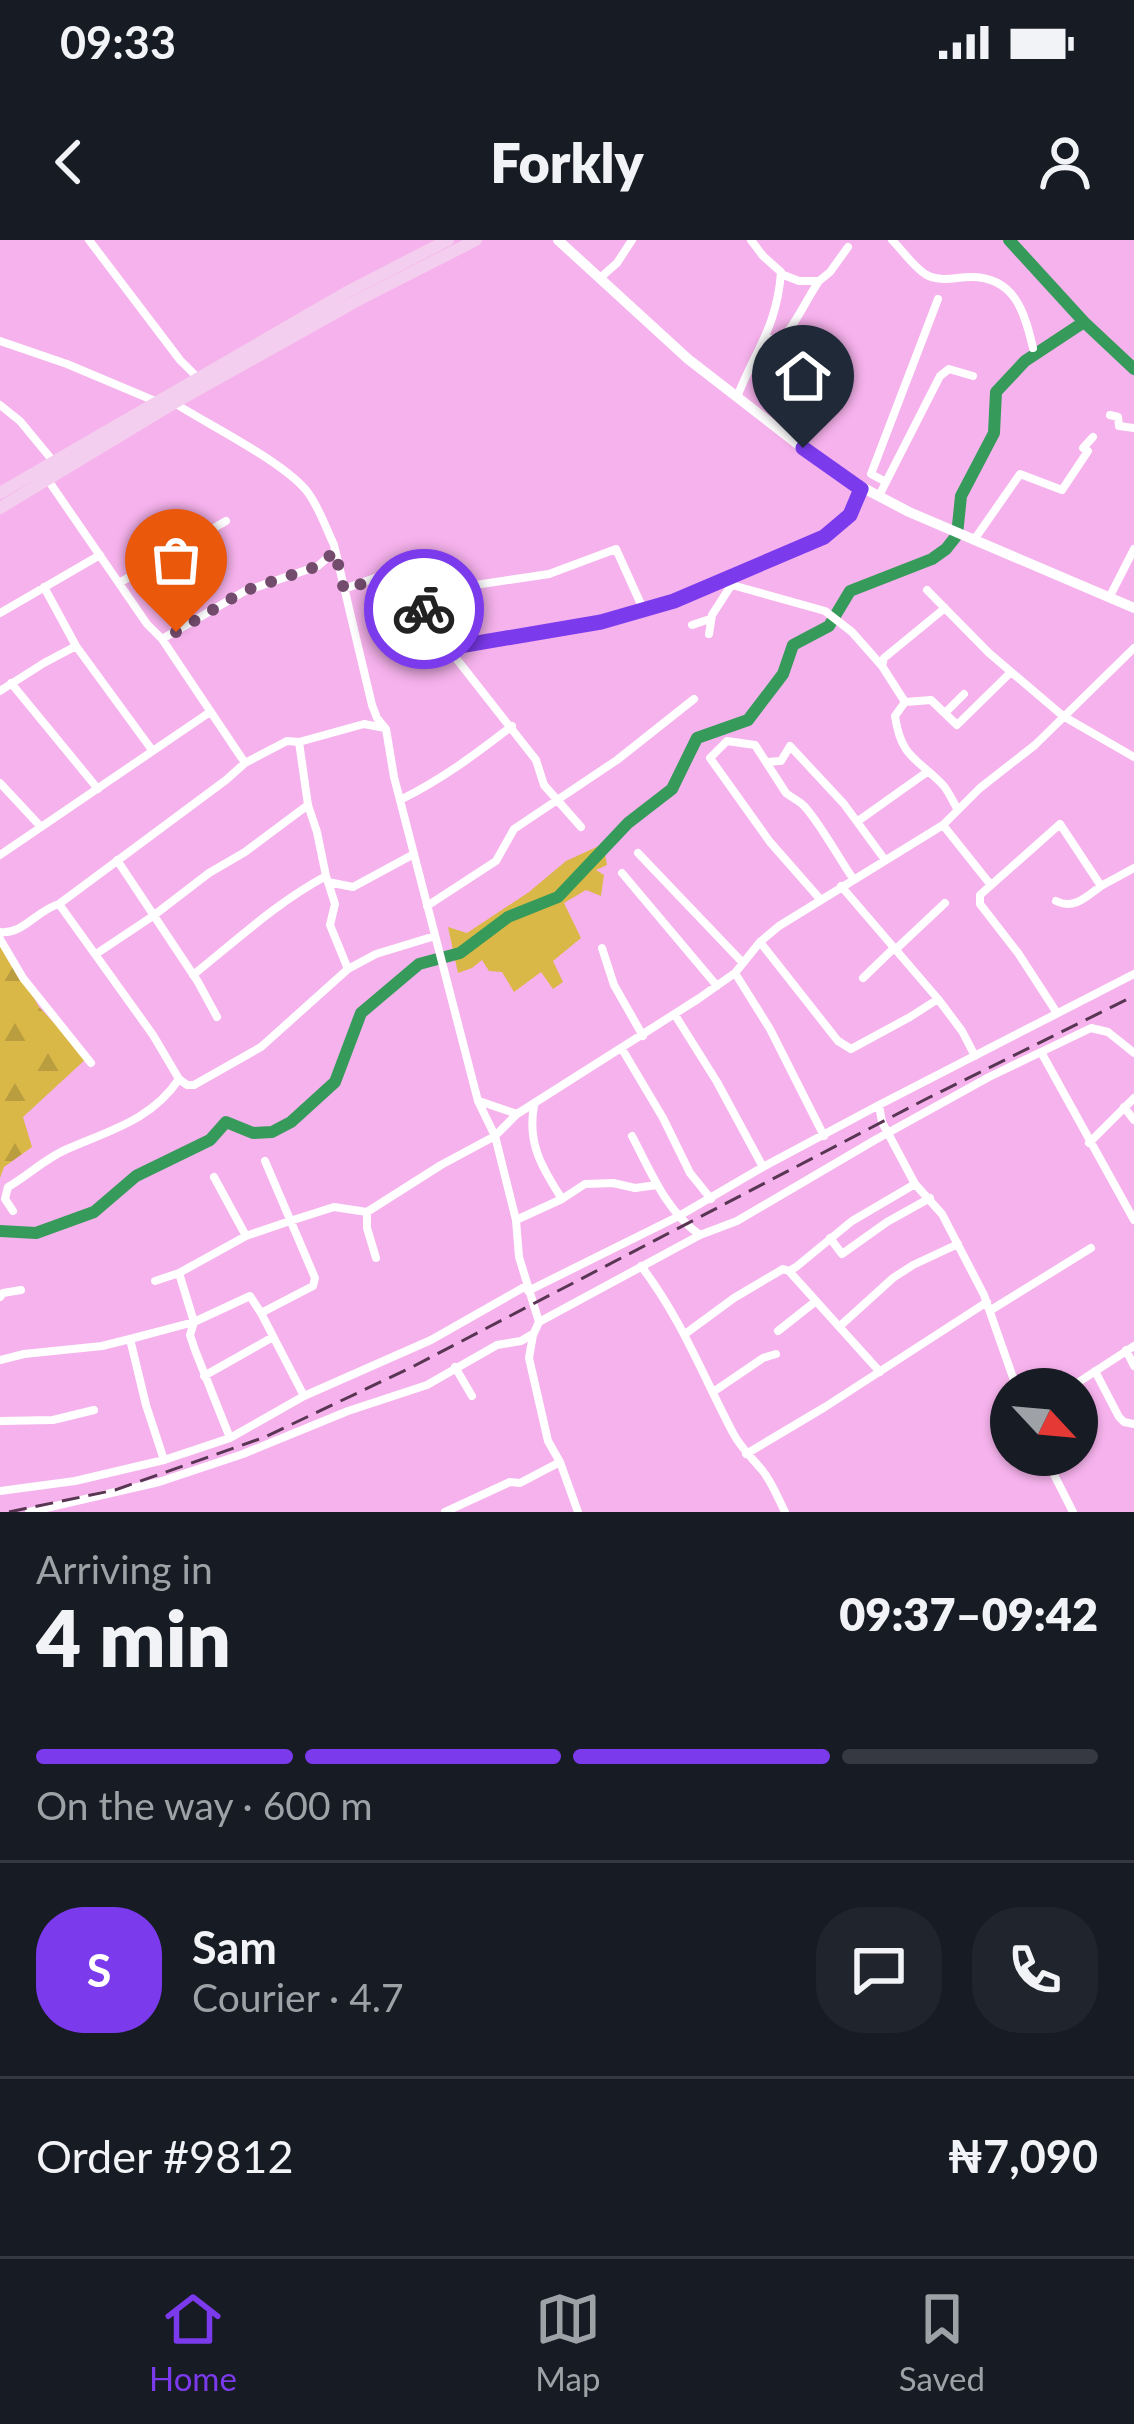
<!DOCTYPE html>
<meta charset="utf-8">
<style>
body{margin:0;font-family:Lato,sans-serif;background:#20242c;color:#f1f3f6;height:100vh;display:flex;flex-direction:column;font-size:45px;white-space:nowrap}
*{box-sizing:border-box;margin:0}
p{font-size:39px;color:#9ea1a6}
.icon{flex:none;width:66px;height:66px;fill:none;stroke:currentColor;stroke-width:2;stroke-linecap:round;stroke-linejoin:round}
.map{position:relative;height:1272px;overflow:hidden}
.panel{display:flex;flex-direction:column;background:#171b24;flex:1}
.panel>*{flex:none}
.needle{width:78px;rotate:116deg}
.fabs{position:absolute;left:990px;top:1128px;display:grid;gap:24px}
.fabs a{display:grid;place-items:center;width:108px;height:108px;border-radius:50%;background:#171b24;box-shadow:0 3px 9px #0004;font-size:60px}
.pin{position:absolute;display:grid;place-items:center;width:102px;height:102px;color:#fff;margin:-123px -51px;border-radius:50% 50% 50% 0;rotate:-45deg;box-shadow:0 0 12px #0007}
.pin .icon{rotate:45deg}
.courier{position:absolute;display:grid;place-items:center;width:120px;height:120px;margin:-60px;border:9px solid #7c3aed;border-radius:50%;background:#fff;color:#222;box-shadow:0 3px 15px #0007}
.overview em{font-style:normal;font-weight:800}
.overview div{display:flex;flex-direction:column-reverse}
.overview{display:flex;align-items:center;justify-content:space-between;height:204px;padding:0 36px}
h1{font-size:78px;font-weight:800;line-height:90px}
.bar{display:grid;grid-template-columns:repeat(4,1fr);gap:18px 12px;align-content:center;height:144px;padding:0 36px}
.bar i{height:15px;border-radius:9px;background:#363941}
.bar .selected{background:#7c3aed}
.bar p{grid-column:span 4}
.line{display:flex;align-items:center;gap:30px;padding:0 36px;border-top:3px solid #363941}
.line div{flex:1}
.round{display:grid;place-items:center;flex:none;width:126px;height:126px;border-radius:48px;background:#20242c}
.status{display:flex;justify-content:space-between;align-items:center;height:84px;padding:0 60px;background:#171b24;direction:ltr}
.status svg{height:33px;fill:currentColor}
header{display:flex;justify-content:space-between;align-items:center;height:156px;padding:0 36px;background:#171b24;font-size:54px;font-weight:800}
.tabs{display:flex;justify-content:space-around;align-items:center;height:168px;border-top:3px solid #363941;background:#171b24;font-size:33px;color:#9ea1a6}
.tabs a{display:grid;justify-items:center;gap:6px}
.tabs .selected{color:#7c3aed}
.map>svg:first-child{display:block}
.forest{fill:url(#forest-firs)}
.park{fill:#d9b848}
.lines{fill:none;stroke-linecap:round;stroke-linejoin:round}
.river{stroke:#369a5a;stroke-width:12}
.street{stroke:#fff;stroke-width:8}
.secondary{stroke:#fff;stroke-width:10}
.primary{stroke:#f4ceee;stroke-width:12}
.rail{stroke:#583553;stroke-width:3;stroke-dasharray:18 9;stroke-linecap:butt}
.done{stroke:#734b6d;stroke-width:12;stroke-dasharray:0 21.6}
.route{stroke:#7c3aed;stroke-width:15}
</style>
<div class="status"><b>09:33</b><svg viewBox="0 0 49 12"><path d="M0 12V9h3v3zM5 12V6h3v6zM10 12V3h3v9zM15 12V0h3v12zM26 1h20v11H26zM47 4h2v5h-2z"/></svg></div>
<header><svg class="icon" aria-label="back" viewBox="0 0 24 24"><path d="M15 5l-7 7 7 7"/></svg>Forkly<svg class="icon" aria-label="person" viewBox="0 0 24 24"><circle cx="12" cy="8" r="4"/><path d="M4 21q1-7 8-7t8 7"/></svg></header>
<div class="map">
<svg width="1134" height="1272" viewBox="0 0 1134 1272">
<defs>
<pattern id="forest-firs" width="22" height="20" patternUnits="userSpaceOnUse" patternTransform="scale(3)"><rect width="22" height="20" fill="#d9b848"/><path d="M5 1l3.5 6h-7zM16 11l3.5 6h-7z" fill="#ba9d3f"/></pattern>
</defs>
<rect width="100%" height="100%" fill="#f6b2ec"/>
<path class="forest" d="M0,696L39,767L87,818L23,877L32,907L4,927L0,938Z"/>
<path class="park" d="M603,604L607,625L596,630L604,635L601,656L586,650L564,663L581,698L553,721L563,742L553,749L541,732L514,752L502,732L489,731L482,720L472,728L458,733L448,687L467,693L529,652L566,621Z"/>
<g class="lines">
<path class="river" d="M1009,0L1084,82L1134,129
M0,991L36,993L94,972L136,936L210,900L226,882L253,893L272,892L291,882L335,842L361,773L419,724L460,713L508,677L558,657L628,583L672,549L697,498L748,480L783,434L793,405L829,386L850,351L932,319L946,309L957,295L961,256L994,193L996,152L1025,121L1084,82"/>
<path class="street" d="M89,0L180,120L198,138
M892,0C902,10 913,26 925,34C940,43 955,37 971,37C1015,37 1025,73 1033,108
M781,34L799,41H819L830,32L848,7
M600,38L617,23L632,0
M765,99H782C797,82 806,60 819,41
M0,101L67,124L155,161
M737,157C756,109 777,87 781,32L763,16L751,0
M176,164C209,185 288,224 309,254C320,270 326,288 334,305L372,465L377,478L386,489L394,537L478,861L495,896L516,980L519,1017L539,1082L533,1095L529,1118L548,1201L560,1222L578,1272
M0,165L20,181L53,221
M1110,175L1118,177L1119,186L1134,188
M48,240L147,384L162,399L245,523
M886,242L940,136L949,129L973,136
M879,256L886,242L871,234L938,59
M974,300L1020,234L1062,250L1088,211L1083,208L1093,197
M119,343L226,281
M732,345L825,371L852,392L882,426
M44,347L76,406L152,510
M344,349L389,333C401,338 401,350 415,354L549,334L616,309L644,371
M927,350L989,413L1063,476L1134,517
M415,354L448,408L536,520L544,545L581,587
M1109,358L1134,309
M945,368L884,418L882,426L905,462L895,476C901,518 917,518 943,545C949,552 953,562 958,570
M0,373L100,315
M692,385L710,379
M709,394L712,375L732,344
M162,399L245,351L318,326L335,311
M448,408L601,382L674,361L824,297L850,275L861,249
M11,443L98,549
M0,451L44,423L76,406
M905,462L931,460L957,485L1011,432
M945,473L964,454
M299,502L308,565L317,592L326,636L335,664L330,685L348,729
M766,522L781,521L790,506L844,564L885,620
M0,543L41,587
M400,560C441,540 476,514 512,486
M858,581L927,532
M943,585L990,644
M638,613L743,723
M0,615L210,472
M117,620L198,742L217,777
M622,633L717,746
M328,642L353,647L414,614
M841,646L938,759L962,791L975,816
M820,659L770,602L710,518L727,501L755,505L786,553C791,557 797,560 802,564C816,576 841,622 854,640
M1056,661C1074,670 1086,657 1101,646
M59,664L153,795L179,839L187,845H194L261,807L348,729L376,714L435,696
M427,666L496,621L514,589L617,520L694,459
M0,692C23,695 37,670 59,664L226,540L245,523L287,501L299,502L364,484L385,488
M0,699L23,738L91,823
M760,702L838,801L851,809L910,777L938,759
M602,708L614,745L643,796
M895,710L945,663
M96,714L153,676L209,633L245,612L308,565
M735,733L770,789L824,896
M193,735C237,700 276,663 326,636
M863,738L893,709
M1057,773L1018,713L980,664V655L1060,584L1101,646L1134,628
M675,775L717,842L763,927
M622,809L663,878L690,933L711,959
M1041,812L1091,788L1108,792L1134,813
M479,861L517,874
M534,866C527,903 542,928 562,959
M1124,867L1134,880
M632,896C651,932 666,971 700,995
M1089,903L1134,858
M214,937L246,996
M13,971L5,959L8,947C27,936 45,919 65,910C107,891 151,881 179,839
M367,972V988L376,1018
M516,980L562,959L585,944L613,943L635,948L657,945
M830,998L842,1014L887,982L930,958
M641,1026C681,1078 703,1136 733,1193C741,1208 752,1218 762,1230C772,1242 778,1258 785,1272
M789,1031L880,1132
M179,1033L194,1082L190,1095L195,1110L230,1198
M155,1041L179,1033L246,996L290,981L334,967L367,972L441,925L495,896L517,874L698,759L735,733L760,702L779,686L943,585L980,548L1035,505L1134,408
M528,1051L679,976L763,927L879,865
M0,1057L3,1053L21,1050
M991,1070L1091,1008
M261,1073L304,1156
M539,1082L700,995L737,981L875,900L989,837L1041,812L1134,980
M840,1086L893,1038L913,1025L958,1004
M778,1091L816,1061
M685,1094L734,1058L783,1029L789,1031L796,1027L852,981L915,944
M1126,1110L1134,1126
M0,1120L24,1114L102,1106L130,1099L194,1082L250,1056L261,1073L313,1046L315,1038L265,921
M455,1127L472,1156
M1095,1131L1119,1177L1124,1182L1134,1184
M204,1136L273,1097
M1017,1149L984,1055L942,974L915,944L882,882L879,865L1134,734
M1068,1149L1134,1106
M713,1152L763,1118L776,1114
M0,1181L53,1180L94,1170
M746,1214L825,1167L987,1062
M1044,1215L1073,1272
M164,1220L230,1198L304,1156L431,1100L526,1046
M0,1251L75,1241L164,1220L146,1165L130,1099
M29,1272L159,1242L243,1214L348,1171L427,1145L497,1105L521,1101L531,1095
M445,1272L510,1242L520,1243L560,1222"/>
<path class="secondary" d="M558,0L688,119L835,233L909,272L1134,368"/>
<path class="primary" d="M0,253L349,51L448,0
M0,268L174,163L360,59L476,0"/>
<path class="rail" d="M9,1272L115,1250L265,1197L414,1126L928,858L1134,756"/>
</g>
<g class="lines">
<path class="done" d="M176,392L244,351L318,326L335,311L344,350L389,334L397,338L405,350L415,353L424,369"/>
<path class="route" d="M424,369L448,408L601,382L674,361L824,297L850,275L861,249L803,208"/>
</g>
</svg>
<div class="fabs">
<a><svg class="needle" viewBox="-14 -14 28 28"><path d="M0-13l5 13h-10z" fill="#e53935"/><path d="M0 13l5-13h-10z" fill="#9ea1a6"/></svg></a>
</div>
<div class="pin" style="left:176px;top:392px;background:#ea580c"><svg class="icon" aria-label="bag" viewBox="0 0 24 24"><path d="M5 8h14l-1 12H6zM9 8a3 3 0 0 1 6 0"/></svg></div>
<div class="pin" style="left:803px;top:208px;background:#1f2937"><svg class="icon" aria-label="home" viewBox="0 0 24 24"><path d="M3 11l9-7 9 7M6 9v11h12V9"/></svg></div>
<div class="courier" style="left:424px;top:369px"><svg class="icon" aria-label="bike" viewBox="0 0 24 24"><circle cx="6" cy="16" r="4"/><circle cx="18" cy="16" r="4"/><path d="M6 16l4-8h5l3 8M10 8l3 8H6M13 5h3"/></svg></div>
</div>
<section class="panel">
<div class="overview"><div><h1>4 min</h1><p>Arriving in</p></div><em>09:37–09:42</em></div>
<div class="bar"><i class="selected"></i><i class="selected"></i><i class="selected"></i><i></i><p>On the way · 600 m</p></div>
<div class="line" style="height:216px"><b class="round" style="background:#7c3aed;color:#fff">S</b><div><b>Sam</b><p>Courier · 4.7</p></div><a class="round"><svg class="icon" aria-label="chat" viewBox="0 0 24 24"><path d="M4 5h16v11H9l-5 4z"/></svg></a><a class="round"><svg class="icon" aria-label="phone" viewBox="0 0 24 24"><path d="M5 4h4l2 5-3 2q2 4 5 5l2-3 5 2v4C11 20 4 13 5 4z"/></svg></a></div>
<div class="line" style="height:156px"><div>Order #9812</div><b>₦7,090</b></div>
</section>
<nav class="tabs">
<a class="selected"><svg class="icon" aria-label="home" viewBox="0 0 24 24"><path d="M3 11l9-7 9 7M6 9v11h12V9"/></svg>Home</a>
<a><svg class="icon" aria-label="map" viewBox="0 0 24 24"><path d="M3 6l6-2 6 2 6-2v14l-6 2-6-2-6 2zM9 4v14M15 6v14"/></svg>Map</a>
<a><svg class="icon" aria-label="saved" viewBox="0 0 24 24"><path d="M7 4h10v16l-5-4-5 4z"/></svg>Saved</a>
</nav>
